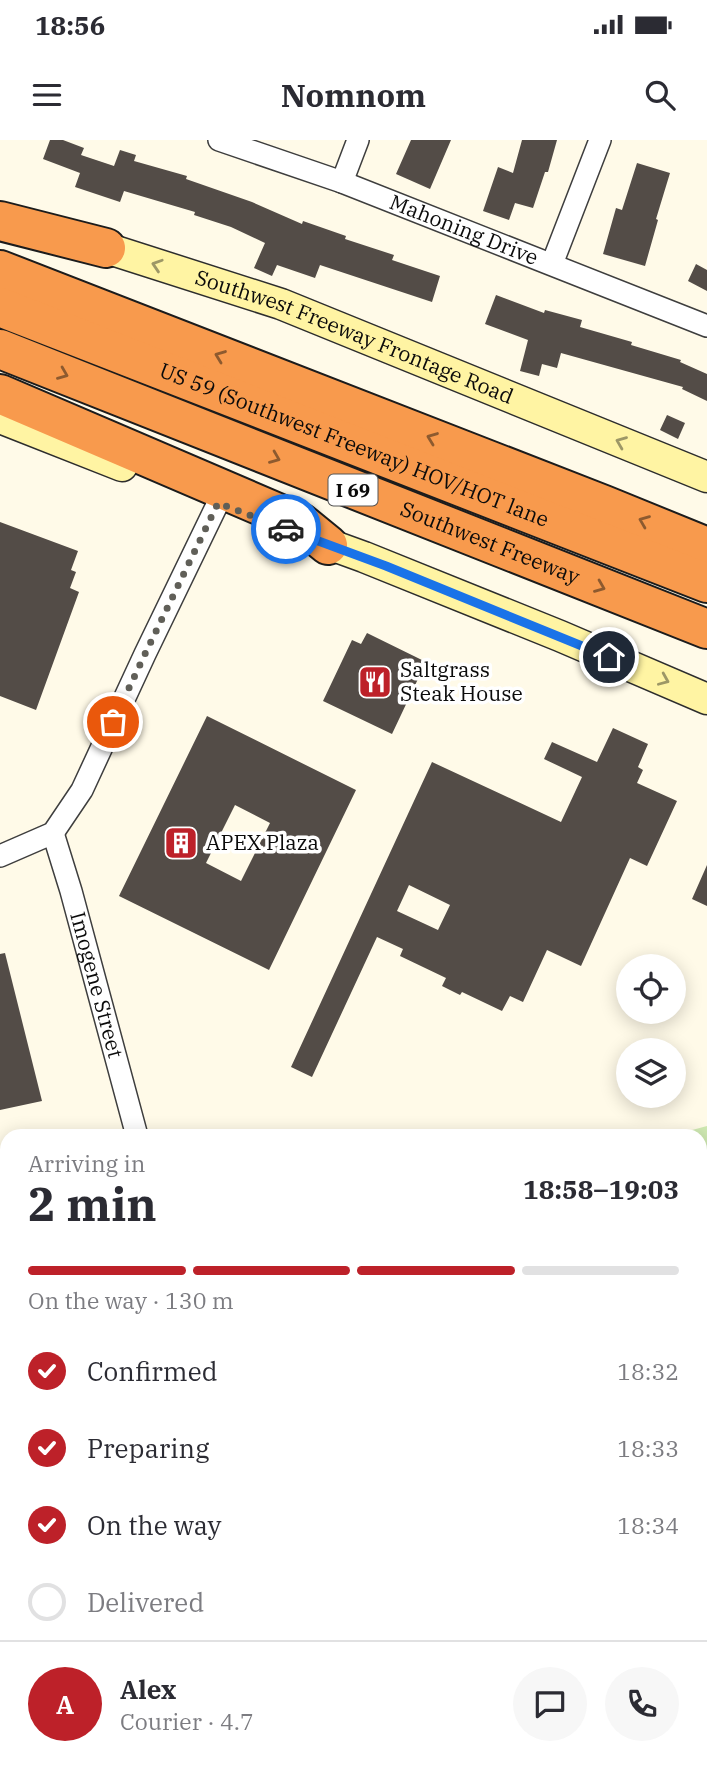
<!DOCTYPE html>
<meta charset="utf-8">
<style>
body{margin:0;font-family:"IBM Plex Serif",serif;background:#f7f7f7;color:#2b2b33;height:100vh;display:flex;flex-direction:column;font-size:26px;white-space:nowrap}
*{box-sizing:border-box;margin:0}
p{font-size:23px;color:#7c7c81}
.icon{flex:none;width:38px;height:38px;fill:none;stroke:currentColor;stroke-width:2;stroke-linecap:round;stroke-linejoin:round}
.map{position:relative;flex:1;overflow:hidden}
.details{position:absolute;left:0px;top:989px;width:707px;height:653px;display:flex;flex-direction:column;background:#fff;border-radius:21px 21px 0 0;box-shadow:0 4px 18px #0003}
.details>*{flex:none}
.buttons{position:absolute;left:616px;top:814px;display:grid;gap:14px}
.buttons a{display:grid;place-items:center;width:70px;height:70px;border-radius:50%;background:#fff;box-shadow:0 4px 18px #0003;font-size:35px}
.pin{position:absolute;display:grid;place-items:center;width:60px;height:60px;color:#fff;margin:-30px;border:4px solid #fff;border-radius:50%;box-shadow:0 2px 7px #0007}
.courier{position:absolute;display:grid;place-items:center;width:70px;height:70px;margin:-35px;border:5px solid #1a73e8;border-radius:50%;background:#fff;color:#222;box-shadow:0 2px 9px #0007}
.summary em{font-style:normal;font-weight:700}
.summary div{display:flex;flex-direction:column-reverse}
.summary{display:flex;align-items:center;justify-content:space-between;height:119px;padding:0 28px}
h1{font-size:46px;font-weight:700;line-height:52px}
.bar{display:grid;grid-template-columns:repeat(4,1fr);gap:10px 7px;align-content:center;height:84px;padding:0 28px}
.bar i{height:9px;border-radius:5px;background:#e1e1e2}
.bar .active{background:#bd2129}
.bar p{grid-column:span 4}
.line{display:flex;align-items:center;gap:18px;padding:0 28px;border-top:2px solid #e1e1e2}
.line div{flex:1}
.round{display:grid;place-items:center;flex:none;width:74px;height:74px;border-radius:37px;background:#f7f7f7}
ol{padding:0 28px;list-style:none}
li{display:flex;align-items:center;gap:21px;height:77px}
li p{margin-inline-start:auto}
li .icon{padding:7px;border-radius:50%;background:#bd2129;color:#fff;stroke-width:4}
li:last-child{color:#7c7c81}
li i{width:38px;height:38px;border:4px solid #e1e1e2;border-radius:50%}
.status{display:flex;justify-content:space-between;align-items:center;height:49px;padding:0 35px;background:#fff;direction:ltr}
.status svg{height:19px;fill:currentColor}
header{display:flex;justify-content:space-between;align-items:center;height:91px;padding:0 28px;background:#fff;font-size:32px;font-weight:700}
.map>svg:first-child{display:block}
.green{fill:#cfe9b2}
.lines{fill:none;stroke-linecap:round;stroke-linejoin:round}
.stream{stroke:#3192d0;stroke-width:5}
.building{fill:#534c47;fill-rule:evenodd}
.minor-casing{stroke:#3e3e3e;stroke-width:24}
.secondary-casing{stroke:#2d2d2d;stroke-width:33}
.motorway-casing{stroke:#1c1c1c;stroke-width:42}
.minor{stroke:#fff;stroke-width:21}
.secondary{stroke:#fff4a3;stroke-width:30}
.motorway{stroke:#f89a4d;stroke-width:38}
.oneway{stroke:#9d9766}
.oneway2{stroke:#8d5a2f}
.done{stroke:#605f58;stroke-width:7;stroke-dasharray:0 12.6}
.route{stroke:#1a73e8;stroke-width:9}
.labels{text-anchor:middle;stroke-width:7;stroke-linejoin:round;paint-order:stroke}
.shield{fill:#fff;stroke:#545454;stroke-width:2}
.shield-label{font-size:19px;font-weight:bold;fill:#0b0b0b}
.street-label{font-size:21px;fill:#0b0b0b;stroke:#fff}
.poi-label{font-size:21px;fill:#0b0b0b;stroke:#fff;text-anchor:start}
</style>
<div class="status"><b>18:56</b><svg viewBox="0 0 49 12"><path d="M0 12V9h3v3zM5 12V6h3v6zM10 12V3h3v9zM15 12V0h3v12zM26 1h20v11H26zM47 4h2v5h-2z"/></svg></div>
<header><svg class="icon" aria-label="menu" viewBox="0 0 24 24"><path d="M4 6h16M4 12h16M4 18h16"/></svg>Nomnom<svg class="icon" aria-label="search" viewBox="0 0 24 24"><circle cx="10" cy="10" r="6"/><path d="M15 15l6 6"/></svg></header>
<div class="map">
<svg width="707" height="1641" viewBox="0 0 707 1641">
<rect width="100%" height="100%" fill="#fffae8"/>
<path class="green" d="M707,986V1641H308L309,1634H700V996H670Z"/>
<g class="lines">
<path class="stream" d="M0,1187L7,1185"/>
</g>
<path class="building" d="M50,0H63L84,8L81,15L114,26L120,10L136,15L134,21L187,36L186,39L252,62L302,84L303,81L346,96L345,99L394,115L392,120L440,136L432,162L320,125L315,138L277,125L272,136L254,128L265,103L231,87L194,75L195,72L124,51L120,62L75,47L80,33L43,19Z
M411,0H451L430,49L396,34Z
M522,0H557L548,32H545L533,68L515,63L509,80L483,71L498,27L513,33Z
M637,23L670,33L656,79L658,80L645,126L603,114L616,68L622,70Z
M696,124L707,130V151L688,141Z
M496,155L544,173L545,170L582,180L580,187L632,202L631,205L681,220L680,222L707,234V261L682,249L683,247L561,213L557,228L542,224L539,236L520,231L528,200L485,184Z
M667,275L685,283L678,299L660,290Z
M0,382L78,411L71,430L76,432L70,448L79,452L36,570L0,556Z
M367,493L426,522L392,594L323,561L352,500L361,504Z
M207,576L356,650L269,830L119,756ZM235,665L270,683L241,741L206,723Z
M613,588L648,604L638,627L643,630L637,643L677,661L647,726L630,718L581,826L547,810L523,862L510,856L502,871L462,852L460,855L442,846L446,838L400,816L403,809L377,797L312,937L291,927L432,622L561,682L582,637L544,619L552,602L597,622ZM409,745L450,765L438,790L397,771Z
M707,725V766L692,759Z
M5,813L42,961L0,970V814Z"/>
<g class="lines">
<defs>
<g id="minor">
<path id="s1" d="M219,0L342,42L707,186"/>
<path d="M342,42L358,0"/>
<path d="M552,124L600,0"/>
<path id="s2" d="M53,693L71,751L137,996"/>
<path d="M0,716L53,693L82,650L145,514L218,363"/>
<path d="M0,1444L7,1445"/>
<path d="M165,1641L167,1634"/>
</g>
<g id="secondary">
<path id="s3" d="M86,101L106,108L281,164L707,337"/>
<path d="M0,278L122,326"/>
<path d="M309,397L364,417L560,496L707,559"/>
</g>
<g id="motorway">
<path d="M0,81L106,108"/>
<path d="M0,130L604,365L707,407"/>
<path id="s4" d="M0,167L707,443"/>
<path id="s5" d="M0,209L707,489"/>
<path d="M0,254L301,383L328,405"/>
</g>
</defs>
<use href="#minor" class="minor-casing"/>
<use href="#secondary" class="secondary-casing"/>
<use href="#motorway" class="motorway-casing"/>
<use href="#minor" class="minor"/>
<use href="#secondary" class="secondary"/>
<use href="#motorway" class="motorway"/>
</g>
<defs><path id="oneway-chevron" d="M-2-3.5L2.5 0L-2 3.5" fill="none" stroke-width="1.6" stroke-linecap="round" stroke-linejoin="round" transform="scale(1.75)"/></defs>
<g class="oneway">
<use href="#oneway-chevron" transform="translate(157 125) rotate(-162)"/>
<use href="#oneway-chevron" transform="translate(621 302) rotate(-158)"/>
<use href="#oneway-chevron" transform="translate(664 540) rotate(23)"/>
</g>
<g class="oneway2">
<use href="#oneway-chevron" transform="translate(220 216) rotate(-159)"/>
<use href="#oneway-chevron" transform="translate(63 234) rotate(22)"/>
<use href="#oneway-chevron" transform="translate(432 298) rotate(-159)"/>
<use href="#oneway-chevron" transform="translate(275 318) rotate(22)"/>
<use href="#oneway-chevron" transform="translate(644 381) rotate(-158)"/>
<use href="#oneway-chevron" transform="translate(600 447) rotate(22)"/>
</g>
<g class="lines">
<path class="done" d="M113,582L145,514L218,363L286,389"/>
<path class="route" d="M286,389L386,426L609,517"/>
</g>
<defs>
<symbol id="restaurant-square" viewBox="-11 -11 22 22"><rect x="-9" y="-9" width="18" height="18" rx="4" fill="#bd2129" stroke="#fff"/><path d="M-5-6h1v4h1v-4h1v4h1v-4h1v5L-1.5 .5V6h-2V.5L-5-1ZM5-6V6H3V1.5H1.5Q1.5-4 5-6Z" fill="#fff"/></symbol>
<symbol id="building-square" viewBox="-11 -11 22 22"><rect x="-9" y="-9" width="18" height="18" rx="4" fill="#bd2129" stroke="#fff"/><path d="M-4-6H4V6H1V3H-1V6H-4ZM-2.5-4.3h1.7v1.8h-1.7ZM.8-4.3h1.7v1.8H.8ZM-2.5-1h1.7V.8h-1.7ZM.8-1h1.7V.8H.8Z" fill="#fff"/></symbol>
</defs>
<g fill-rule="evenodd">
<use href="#restaurant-square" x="356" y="523" width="38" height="38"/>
<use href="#building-square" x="162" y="684" width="38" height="38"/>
</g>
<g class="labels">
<rect class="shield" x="328.5" y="334.5" width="49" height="31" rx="5"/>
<g class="shield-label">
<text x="353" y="357">I 69</text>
</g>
<g class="street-label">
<text dy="7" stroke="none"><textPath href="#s1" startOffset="261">Mahoning Drive</textPath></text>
<text dy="7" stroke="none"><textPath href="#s3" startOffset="285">Southwest Freeway Frontage Road</textPath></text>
<text dy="7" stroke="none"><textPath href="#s4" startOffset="380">US 59 (Southwest Freeway) HOV/HOT lane</textPath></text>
<text dy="7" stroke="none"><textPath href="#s5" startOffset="527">Southwest Freeway</textPath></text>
<text dy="7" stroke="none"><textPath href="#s2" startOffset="158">Imogene Street</textPath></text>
</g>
<g class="poi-label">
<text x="400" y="537">Saltgrass<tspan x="400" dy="24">Steak House</tspan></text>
<text x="206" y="710">APEX Plaza</text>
</g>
</g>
</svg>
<div class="buttons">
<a><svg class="icon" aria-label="locate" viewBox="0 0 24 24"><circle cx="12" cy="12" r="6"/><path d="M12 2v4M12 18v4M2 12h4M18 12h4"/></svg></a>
<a><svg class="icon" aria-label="layers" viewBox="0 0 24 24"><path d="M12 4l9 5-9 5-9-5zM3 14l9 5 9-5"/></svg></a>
</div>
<div class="pin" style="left:113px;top:582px;background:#ea580c"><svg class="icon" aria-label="bag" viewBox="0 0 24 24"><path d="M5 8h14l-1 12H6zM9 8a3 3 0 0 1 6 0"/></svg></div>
<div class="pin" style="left:609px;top:517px;background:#1f2937"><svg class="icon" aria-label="home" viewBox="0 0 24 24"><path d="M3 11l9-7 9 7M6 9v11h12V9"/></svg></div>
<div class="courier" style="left:286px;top:389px"><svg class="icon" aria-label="car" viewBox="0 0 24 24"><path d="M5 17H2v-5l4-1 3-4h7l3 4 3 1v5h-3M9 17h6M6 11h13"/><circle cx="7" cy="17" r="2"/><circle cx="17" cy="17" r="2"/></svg></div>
<section class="details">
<div class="summary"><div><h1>2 min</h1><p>Arriving in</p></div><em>18:58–19:03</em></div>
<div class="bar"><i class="active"></i><i class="active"></i><i class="active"></i><i></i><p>On the way · 130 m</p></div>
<ol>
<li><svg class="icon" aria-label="check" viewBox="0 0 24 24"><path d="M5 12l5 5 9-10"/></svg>Confirmed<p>18:32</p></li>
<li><svg class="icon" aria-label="check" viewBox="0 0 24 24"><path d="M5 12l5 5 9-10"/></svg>Preparing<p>18:33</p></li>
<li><svg class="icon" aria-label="check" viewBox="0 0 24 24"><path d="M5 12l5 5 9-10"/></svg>On the way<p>18:34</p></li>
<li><i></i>Delivered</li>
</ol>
<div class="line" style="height:126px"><b class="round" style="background:#bd2129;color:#fff">A</b><div><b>Alex</b><p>Courier · 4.7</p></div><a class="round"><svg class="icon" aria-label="chat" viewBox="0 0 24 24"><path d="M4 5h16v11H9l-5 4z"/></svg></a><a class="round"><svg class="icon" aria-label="phone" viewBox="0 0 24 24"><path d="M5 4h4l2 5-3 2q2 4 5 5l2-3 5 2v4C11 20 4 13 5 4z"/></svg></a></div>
</section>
</div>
